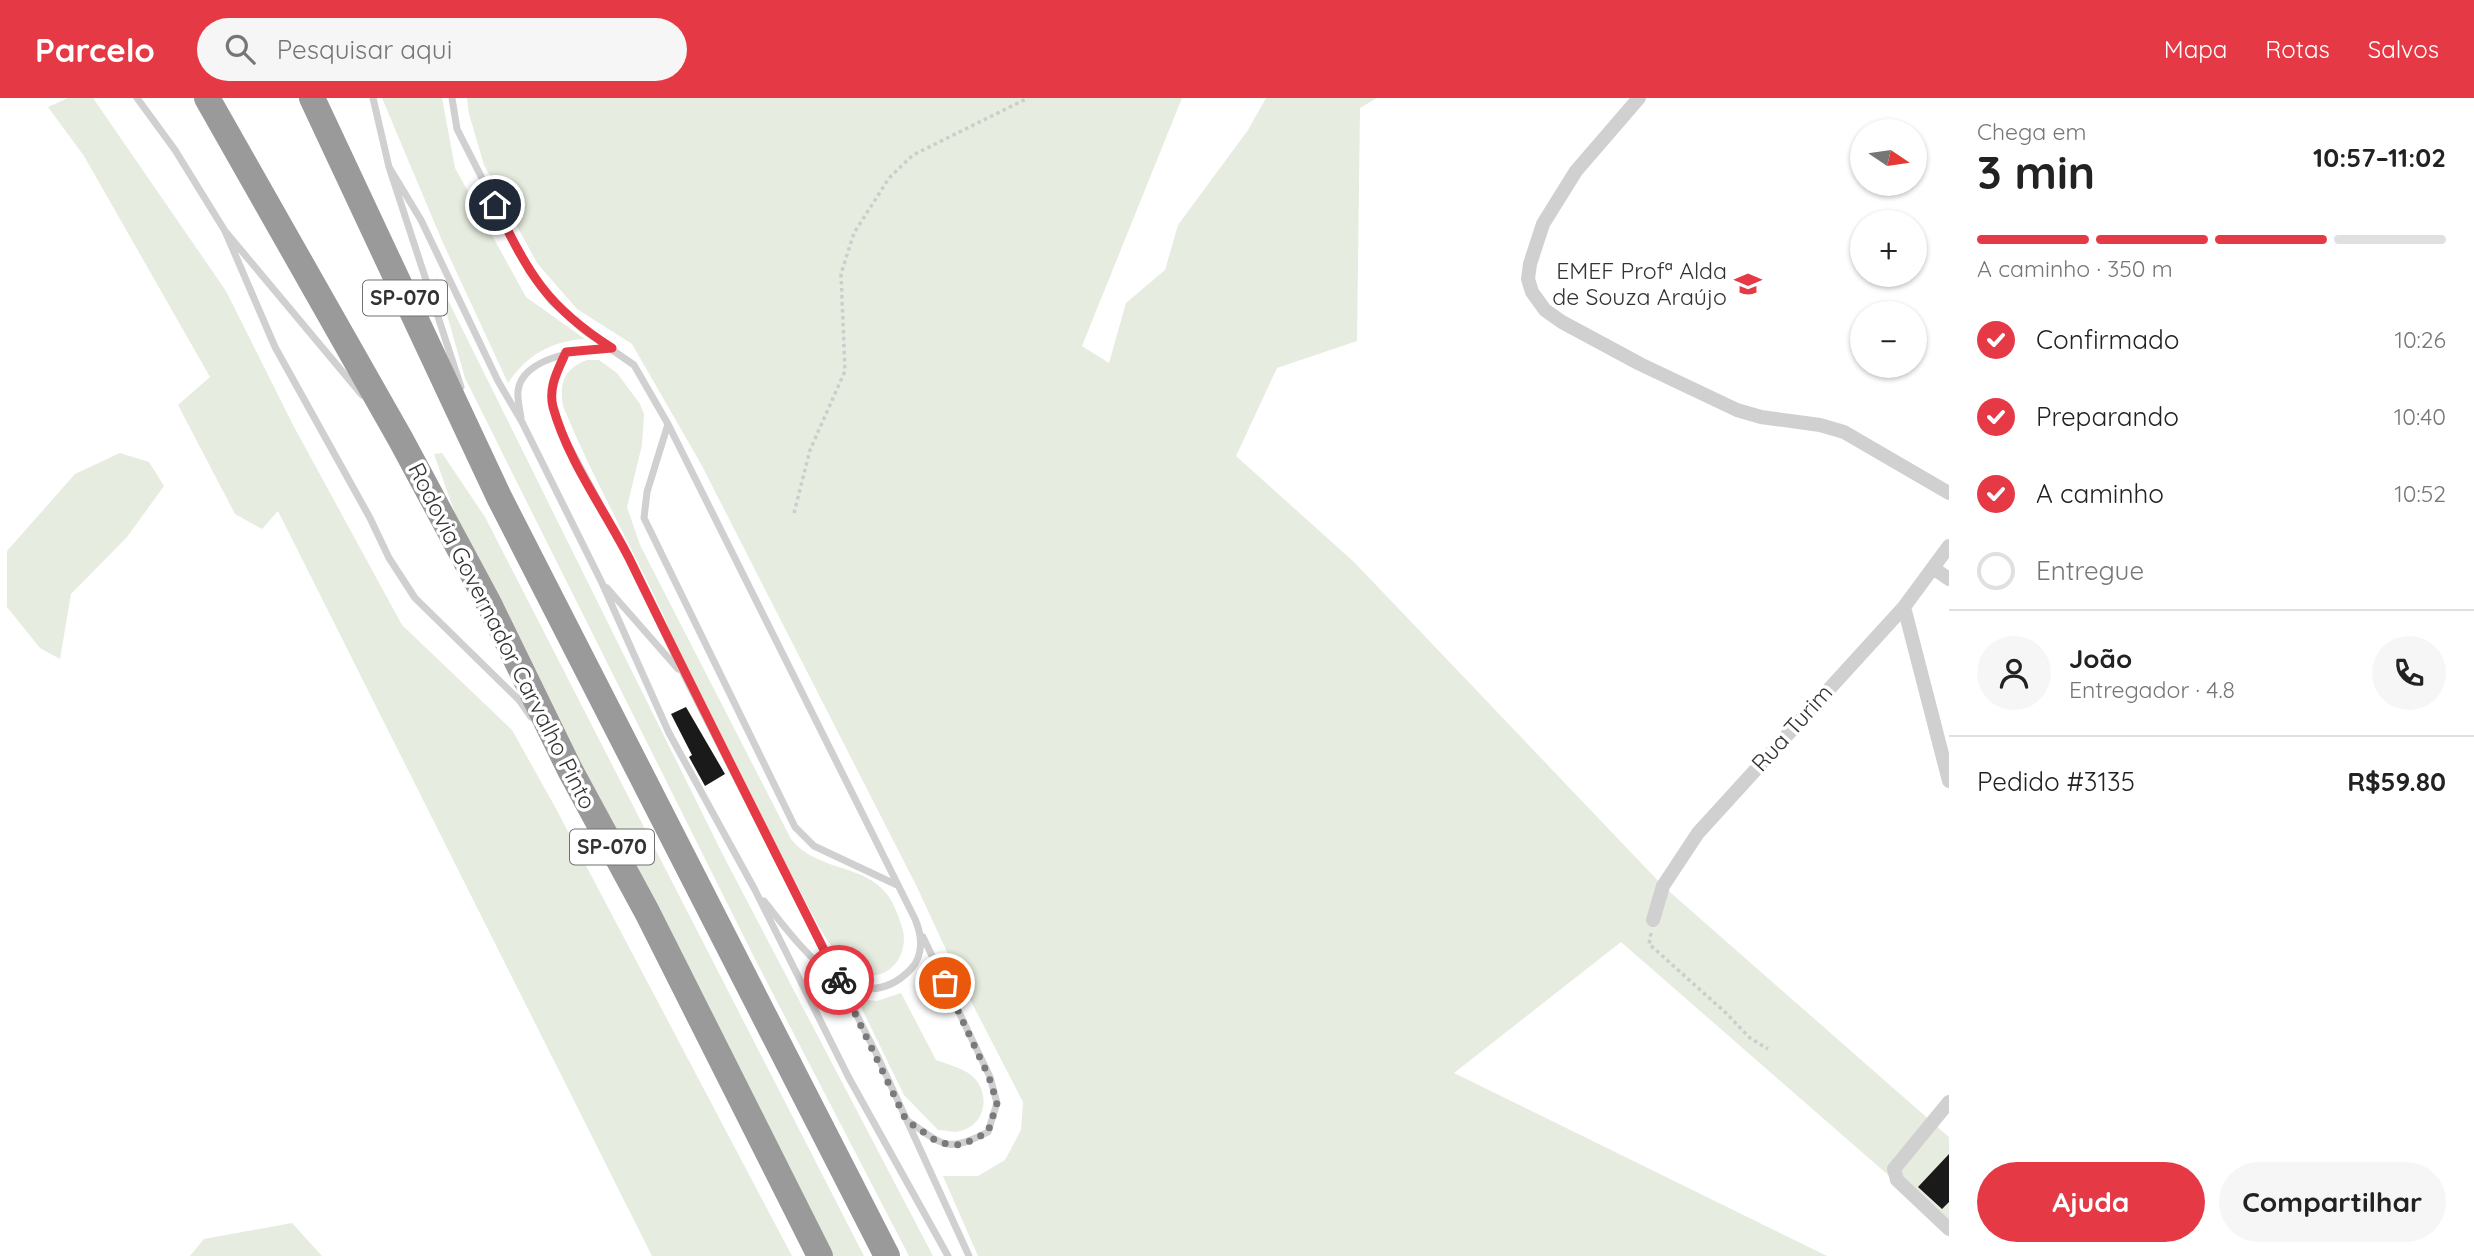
<!DOCTYPE html>
<html lang="pt">
<meta charset="utf-8">
<style>
body{margin:0;font-family:Quicksand,sans-serif;background:#f6f6f6;color:#222;height:100vh;display:flex;flex-direction:column;font-size:26px;white-space:nowrap}
*{box-sizing:border-box;margin:0}
p{font-size:23px;color:#767676}
.icon{flex:none;width:38px;height:38px;fill:none;stroke:currentColor;stroke-width:2;stroke-linecap:round;stroke-linejoin:round}
.map{position:relative;flex:1;overflow:hidden}
.sheet{display:flex;flex-direction:column;background:#fff;width:525px}
.sheet>*{flex:none}
.needle{width:46px;rotate:103deg}
.buttons{position:absolute;left:1850px;top:21px;display:grid;gap:14px}
.buttons a{display:grid;place-items:center;width:77px;height:77px;border-radius:50%;background:#fff;box-shadow:0 2px 5px #0004;font-size:35px}
.pin{position:absolute;display:grid;place-items:center;width:60px;height:60px;color:#fff;margin:-30px;border:4px solid #fff;border-radius:50%;box-shadow:0 2px 7px #0007}
.courier{position:absolute;display:grid;place-items:center;width:70px;height:70px;margin:-35px;border:5px solid #e63946;border-radius:50%;background:#fff;color:#222;box-shadow:0 2px 9px #0007}
.overview em{font-style:normal;font-weight:700}
.overview div{display:flex;flex-direction:column-reverse}
.overview{display:flex;align-items:center;justify-content:space-between;height:119px;padding:0 28px}
h1{font-size:46px;font-weight:700;line-height:52px}
.bar{display:grid;grid-template-columns:repeat(4,1fr);gap:10px 7px;align-content:center;height:84px;padding:0 28px}
.bar i{height:9px;border-radius:5px;background:#e0e0e0}
.bar .selected{background:#e63946}
.bar p{grid-column:span 4}
.line{display:flex;align-items:center;gap:18px;padding:0 28px;border-top:2px solid #e0e0e0}
.line div{flex:1}
.round{display:grid;place-items:center;flex:none;width:74px;height:74px;border-radius:37px;background:#f6f6f6}
ol{padding:0 28px;list-style:none}
li{display:flex;align-items:center;gap:21px;height:77px}
li p{margin-inline-start:auto}
li .icon{padding:7px;border-radius:50%;background:#e63946;color:#fff;stroke-width:4}
li:last-child{color:#767676}
li i{width:38px;height:38px;border:4px solid #e0e0e0;border-radius:50%}
.primary-button{display:flex;gap:14px;margin-top:auto;padding:14px 28px}
.primary-button a{flex:1;height:80px;border-radius:42px;background:#e63946;color:#fff;font-size:28px;font-weight:700;line-height:80px;text-align:center}
.primary-button a+a{background:#f6f6f6;color:#222}
header{display:flex;align-items:center;gap:42px;box-sizing:border-box;height:98px;padding:0 35px;background:#e63946;color:#fff}
header strong{font-size:33px}
nav{display:flex;gap:38px;margin-inline-start:auto;font-size:24px}
.search{width:490px;height:63px;background:#f6f6f6;display:flex;align-items:center;gap:18px;box-sizing:border-box;padding:0 24px;border-radius:38px;color:#767676;font-size:26px}
main{display:flex;flex:1;min-height:0}
.map>svg:first-child{display:block}
.green{fill:#e6ecdf}
.building{fill:#1a1a1a}
.lines{fill:none;stroke-linecap:round;stroke-linejoin:round}
.path{stroke:#cdcdcd;stroke-width:3.5;stroke-dasharray:3.5 3.5;stroke-linecap:butt}
.service{stroke:#d0d0d0;stroke-width:7}
.minor{stroke:#d0d0d0;stroke-width:14}
.motorway{stroke:#9a9a9a;stroke-width:26}
.done{stroke:#7a7a7a;stroke-width:7;stroke-dasharray:0 12.6}
.route{stroke:#e63946;stroke-width:9}
.labels{text-anchor:middle;stroke-width:7;stroke-linejoin:round;paint-order:stroke}
.shield{fill:#fff;stroke:#707070;stroke-width:2}
.shield-label{font-size:21px;font-weight:bold;fill:#333}
.poi-label{font-size:23px;fill:#333;stroke:#fff;text-anchor:end}
.street-label{font-size:23px;fill:#333;stroke:#fff}
</style>
<header>
<strong>Parcelo</strong>
<div class="search"><svg class="icon" aria-label="search" viewBox="0 0 24 24"><circle cx="10" cy="10" r="6"/><path d="M15 15l6 6"/></svg>Pesquisar aqui</div>
<nav><a>Mapa</a><a>Rotas</a><a>Salvos</a></nav>
</header>
<main>
<div class="map">
<svg width="1949" height="1158" viewBox="0 0 1949 1158">
<rect width="100%" height="100%" fill="#fff"/>
<path class="green" d="M68,0H93L226,193L293,327L402,527L512,632L554,707L792,1158H652L278,413L262,431L235,416L178,307L210,279L84,58L48,9Z
M382,0H442L455,70L526,199L585,241C551,243 527,257 508,285L443,145Z
M467,0H1182L1082,248L1109,265L1126,205L1165,172L1178,127L1248,32L1266,0H1377L1360,10L1357,243L1277,270L1236,358L1354,464L1663,788L1949,1039V1130L1621,844L1454,975L1827,1158H978L943,1078H978L1005,1062L1021,1032L1023,1004L959,880L917,789L701,366L632,246L577,211L537,165L484,67L469,16Z
M436,178L723,757L933,1158H909L755,861L465,280Z
M587,262H599L617,275L640,306L644,316L642,347L627,409L640,447L791,741C816,773 863,766 886,795C894,805 898,817 902,829C912,860 881,893 851,869C827,850 811,813 796,785C757,715 718,642 684,568C676,550 670,532 662,514C630,445 592,379 563,308C559,285 564,271 587,262Z
M120,355L149,364L164,388L127,439L71,496L60,561L40,550L7,509V453L75,376Z
M442,355L485,419L864,1158H828L464,441L434,356Z
M901,895L936,962C947,966 962,970 971,977C991,993 987,1027 960,1033C954,1035 945,1032 938,1032L904,997L857,901L877,903Z
M292,1125L322,1158H190L204,1141Z"/>
<path class="building" d="M686,609L725,676L705,688L689,659L692,657L671,616Z
M1949,1056V1104L1942,1111L1918,1089Z"/>
<g class="lines">
<path class="path" d="M794,415L810,352L845,273L841,176L854,135L889,80L913,57L1028,0
M1651,835L1649,846L1726,915L1750,940L1768,951"/>
<path class="service" d="M137,0L175,52L225,133L362,297
M373,0L389,69L461,289
M452,0L457,31L529,173L551,203L582,231L634,267L668,326L915,821C922,837 924,857 911,871C855,929 797,844 764,803
M389,69L421,122L498,283L522,324L602,485L669,635L755,792L849,980L948,1158
M225,133L275,249L370,420L389,460L415,500L519,602L531,619
M566,254L552,286V307L565,341L628,458L685,579L876,955L969,1158
M521,320C520,312 517,301 518,293C522,258 585,251 612,250
M668,326L647,394L644,420L795,729L814,748L897,787
M607,490L678,571
M908,1023C944,1048 947,1055 988,1034L997,1005L990,979L923,839"/>
<path class="minor" d="M1639,0L1576,73L1543,126L1530,166L1528,181L1532,194L1545,212L1562,224L1640,266L1737,312L1761,319L1820,327L1844,334L1949,395
M1933,470L1949,481
M1904,509L1949,683
M1653,822L1663,788L1698,735L1904,509L1949,448
M1949,1004L1894,1071L1897,1082L1949,1131"/>
<path class="motorway" d="M207,0L401,342L489,506L570,672L647,814L820,1158
M312,0L499,399L887,1158"/>
</g>
<g class="lines">
<path class="done" d="M839,882L906,1022L939,1045L962,1047L988,1034L997,1005L989,979L945,885"/>
<path class="route" d="M495,107C529,176 546,208 612,250L566,254C558,272 548,289 553,309C568,363 604,411 629,460C698,602 769,742 839,882"/>
</g>
<defs>
<symbol id="school-bare" viewBox="-9 -9 18 18"><path d="M0-5L7-2L0 1L-7-2ZM-4 1L0 2.5L4 1V4Q0 6-4 4Z" fill="#e63946" stroke="#fff" stroke-width="2.5" paint-order="stroke"/></symbol>
</defs>
<g fill-rule="evenodd">
<use href="#school-bare" x="1729" y="167" width="38" height="38"/>
</g>
<g class="labels">
<g class="shield">
<rect x="363" y="182.5" width="84" height="35" rx="5"/>
<rect x="570" y="731.5" width="84" height="35" rx="5"/>
</g>
<g class="shield-label">
<text x="405" y="207">SP-070</text>
<text x="612" y="756">SP-070</text>
</g>
<g class="poi-label">
<text x="1727" y="181">EMEF Profª Alda<tspan x="1727" dy="26">de Souza Araújo</tspan></text>
</g>
<g class="street-label">
<text transform="translate(502 538) rotate(63)" y="8">Rodovia Governador Carvalho Pinto</text>
<text transform="translate(1792 630) rotate(-48)" y="8">Rua Turim</text>
</g>
</g>
</svg>
<div class="buttons">
<a><svg class="needle" viewBox="-14 -14 28 28"><path d="M0-13l5 13h-10z" fill="#e53935"/><path d="M0 13l5-13h-10z" fill="#767676"/></svg></a>
<a>+</a>
<a>−</a>
</div>
<div class="pin" style="left:945px;top:885px;background:#ea580c"><svg class="icon" aria-label="bag" viewBox="0 0 24 24"><path d="M5 8h14l-1 12H6zM9 8a3 3 0 0 1 6 0"/></svg></div>
<div class="pin" style="left:495px;top:107px;background:#1f2937"><svg class="icon" aria-label="home" viewBox="0 0 24 24"><path d="M3 11l9-7 9 7M6 9v11h12V9"/></svg></div>
<div class="courier" style="left:839px;top:882px"><svg class="icon" aria-label="bike" viewBox="0 0 24 24"><circle cx="6" cy="16" r="4"/><circle cx="18" cy="16" r="4"/><path d="M6 16l4-8h5l3 8M10 8l3 8H6M13 5h3"/></svg></div>
</div>
<section class="sheet">
<div class="overview"><div><h1>3 min</h1><p>Chega em</p></div><em>10:57–11:02</em></div>
<div class="bar"><i class="selected"></i><i class="selected"></i><i class="selected"></i><i></i><p>A caminho · 350 m</p></div>
<ol>
<li><svg class="icon" aria-label="check" viewBox="0 0 24 24"><path d="M5 12l5 5 9-10"/></svg>Confirmado<p>10:26</p></li>
<li><svg class="icon" aria-label="check" viewBox="0 0 24 24"><path d="M5 12l5 5 9-10"/></svg>Preparando<p>10:40</p></li>
<li><svg class="icon" aria-label="check" viewBox="0 0 24 24"><path d="M5 12l5 5 9-10"/></svg>A caminho<p>10:52</p></li>
<li><i></i>Entregue</li>
</ol>
<div class="line" style="height:126px"><a class="round"><svg class="icon" aria-label="person" viewBox="0 0 24 24"><circle cx="12" cy="8" r="4"/><path d="M4 21q1-7 8-7t8 7"/></svg></a><div><b>João</b><p>Entregador · 4.8</p></div><a class="round"><svg class="icon" aria-label="phone" viewBox="0 0 24 24"><path d="M5 4h4l2 5-3 2q2 4 5 5l2-3 5 2v4C11 20 4 13 5 4z"/></svg></a></div>
<div class="line" style="height:91px"><div>Pedido #3135</div><b>R$59.80</b></div>
<div class="primary-button"><a>Ajuda</a><a>Compartilhar</a></div>
</section>
</main>
